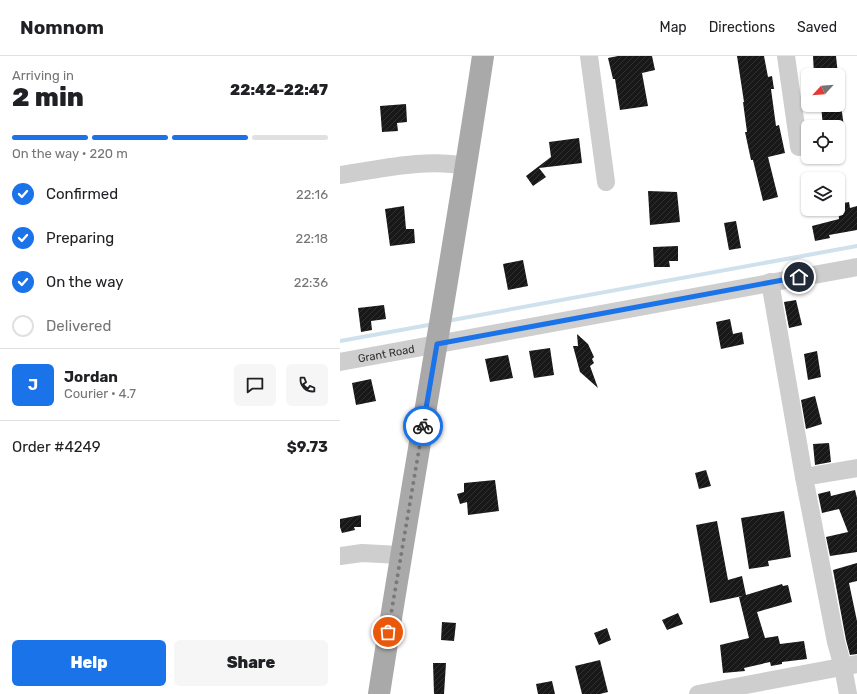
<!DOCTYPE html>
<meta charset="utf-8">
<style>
body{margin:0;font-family:Rubik,sans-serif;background:#f6f6f6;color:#202124;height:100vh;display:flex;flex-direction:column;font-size:15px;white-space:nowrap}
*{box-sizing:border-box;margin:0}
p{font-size:13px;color:#757577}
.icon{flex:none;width:22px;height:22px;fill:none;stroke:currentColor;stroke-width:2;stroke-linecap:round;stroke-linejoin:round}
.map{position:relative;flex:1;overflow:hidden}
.drawer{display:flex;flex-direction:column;background:#fff;width:340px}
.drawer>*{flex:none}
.needle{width:26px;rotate:244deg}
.controls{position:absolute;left:461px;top:12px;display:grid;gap:8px}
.controls a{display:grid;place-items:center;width:44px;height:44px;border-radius:6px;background:#fff;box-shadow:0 1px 3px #0004;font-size:20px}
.pin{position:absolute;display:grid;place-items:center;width:34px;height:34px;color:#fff;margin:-17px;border:2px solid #fff;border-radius:50%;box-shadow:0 1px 4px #0007}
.courier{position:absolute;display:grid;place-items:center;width:40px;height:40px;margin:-20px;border:3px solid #1a73e8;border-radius:50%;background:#fff;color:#222;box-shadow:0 1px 5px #0007}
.head em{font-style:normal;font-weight:800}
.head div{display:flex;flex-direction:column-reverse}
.head{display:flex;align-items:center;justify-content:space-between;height:68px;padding:0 12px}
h1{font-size:26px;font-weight:800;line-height:30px}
.bar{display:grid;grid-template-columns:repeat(4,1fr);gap:6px 4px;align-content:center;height:48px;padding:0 12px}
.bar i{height:5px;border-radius:3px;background:#e0e0e0}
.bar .active{background:#1a73e8}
.bar p{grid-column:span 4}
.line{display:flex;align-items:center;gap:10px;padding:0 12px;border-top:1px solid #e0e0e0}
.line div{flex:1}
.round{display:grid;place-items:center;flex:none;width:42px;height:42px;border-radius:6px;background:#f6f6f6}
ol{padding:0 12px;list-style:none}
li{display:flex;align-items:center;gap:12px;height:44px}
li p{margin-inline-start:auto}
li .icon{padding:4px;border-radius:50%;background:#1a73e8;color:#fff;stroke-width:4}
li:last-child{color:#757577}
li i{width:22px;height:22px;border:2px solid #e0e0e0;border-radius:50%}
.button{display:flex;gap:8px;margin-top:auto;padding:8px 12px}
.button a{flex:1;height:46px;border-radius:6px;background:#1a73e8;color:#fff;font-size:16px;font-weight:800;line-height:46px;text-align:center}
.button a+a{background:#f6f6f6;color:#202124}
header{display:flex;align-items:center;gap:24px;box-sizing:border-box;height:56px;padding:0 20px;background:#fff;border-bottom:1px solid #e0e0e0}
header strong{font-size:19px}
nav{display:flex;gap:22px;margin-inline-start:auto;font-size:14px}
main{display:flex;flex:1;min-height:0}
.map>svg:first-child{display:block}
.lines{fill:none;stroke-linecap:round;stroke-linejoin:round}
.stream{stroke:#cee1ec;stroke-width:4}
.building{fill:url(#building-hatch)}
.minor{stroke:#cecece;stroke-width:18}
.major{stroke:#a9a9a9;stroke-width:22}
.done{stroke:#797979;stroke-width:4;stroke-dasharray:0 7.2}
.route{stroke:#1a73e8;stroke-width:5}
.labels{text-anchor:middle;stroke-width:4;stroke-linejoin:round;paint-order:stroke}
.street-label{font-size:11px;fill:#313131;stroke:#fff}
</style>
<header>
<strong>Nomnom</strong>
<nav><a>Map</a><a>Directions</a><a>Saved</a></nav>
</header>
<main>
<section class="drawer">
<div class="head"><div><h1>2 min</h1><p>Arriving in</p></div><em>22:42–22:47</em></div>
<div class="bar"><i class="active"></i><i class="active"></i><i class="active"></i><i></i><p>On the way · 220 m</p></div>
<ol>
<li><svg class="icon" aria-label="check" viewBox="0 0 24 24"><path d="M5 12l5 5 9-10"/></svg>Confirmed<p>22:16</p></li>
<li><svg class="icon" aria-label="check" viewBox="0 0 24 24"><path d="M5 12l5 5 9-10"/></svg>Preparing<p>22:18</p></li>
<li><svg class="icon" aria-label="check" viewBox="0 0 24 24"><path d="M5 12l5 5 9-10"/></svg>On the way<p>22:36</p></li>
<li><i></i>Delivered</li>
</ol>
<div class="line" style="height:72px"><b class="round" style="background:#1a73e8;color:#fff">J</b><div><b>Jordan</b><p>Courier · 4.7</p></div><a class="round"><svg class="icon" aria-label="chat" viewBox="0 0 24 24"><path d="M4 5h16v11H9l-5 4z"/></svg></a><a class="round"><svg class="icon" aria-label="phone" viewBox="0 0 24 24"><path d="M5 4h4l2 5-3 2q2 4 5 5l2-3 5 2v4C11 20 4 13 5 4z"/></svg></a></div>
<div class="line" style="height:52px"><div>Order #4249</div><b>$9.73</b></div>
<div class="button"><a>Help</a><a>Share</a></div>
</section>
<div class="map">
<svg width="517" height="638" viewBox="0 0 517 638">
<defs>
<pattern id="building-hatch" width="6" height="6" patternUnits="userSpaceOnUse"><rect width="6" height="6" fill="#181818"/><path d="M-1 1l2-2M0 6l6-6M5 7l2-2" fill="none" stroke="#313131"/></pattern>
</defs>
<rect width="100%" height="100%" fill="#fff"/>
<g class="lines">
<path class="stream" d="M107,265L517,190
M0,285L94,268"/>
</g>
<path class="building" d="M278,0H312L315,14L302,17L308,50L280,54L275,23H273L268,2Z
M397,0H424L428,21L432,20L434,33H431L436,70L439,69L445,97L428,101L438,141L423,145L413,104H411L405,76H407L403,46H404Z
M473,0H496L498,19H474Z
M66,48L67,66L57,67L58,75L42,76L40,50Z
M481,49H501L504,71H483Z
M239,82L242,107L199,112L206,121L193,130L186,120L211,101L209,86Z
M308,135L337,136L340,166L310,169Z
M509,146L510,152L517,150V174L489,179L490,182L475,185L472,170L499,163L498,148Z
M64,150L66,173H74L75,187L50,190L45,153Z
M396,165L401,192L389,194L384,167Z
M338,190V205H329L330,211H314L313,191Z
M183,204L188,230L168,234L163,208Z
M456,244L462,269L449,272L444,246Z
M44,249L46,263L31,265L32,274L21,276L18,252Z
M390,263L393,278L402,276L404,288L381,293L376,266Z
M237,278L248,288L254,301L252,303L254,307L250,310L258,332L240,316L233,290H238Z
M210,292L214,319L194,322L189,295Z
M477,295L481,321L468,324L464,298Z
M168,299L173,322L150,326L145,303Z
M31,323L36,345L16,349L12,327Z
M475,340L482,368L466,373L461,344Z
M489,387L491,406L475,409L473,388Z
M366,414L371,430L359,433L355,417Z
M155,424L159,455L128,459L127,446L120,448L117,438L124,436V427Z
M515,434L517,442V496L490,500L486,481L508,476L499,453L482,457L478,438L490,435L491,440Z
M444,455L451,501L428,505L429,510L409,513L401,462Z
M21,459V471H14L15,474L2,477L0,471V463Z
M377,465L388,524L402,520L406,539L442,528L443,530L448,529L452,546L417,556L425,582L438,580L440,588L464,585L467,603L442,606V608L431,610L430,606L404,612L405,615L383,617L380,589L409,582L399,541L402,540L370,547L356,469Z
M517,507V525L509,527L517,565V598L510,599L506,584L493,514Z
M338,557L343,568L327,574L322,564Z
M102,566L116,567L114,585L101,584Z
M267,572L271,584L259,589L254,577Z
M260,604L268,636L260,638H242L235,610Z
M93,607H106L104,638H94Z
M212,625L215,638H198L196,628Z"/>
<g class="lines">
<g class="minor">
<path d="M249,0L266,126"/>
<path d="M446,0L459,91"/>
<path d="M0,119C42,113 85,102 126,110"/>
<path d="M430,226L464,421L496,586L503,611L508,638"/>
<path id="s1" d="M0,306L517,211"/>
<path d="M464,421L517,412"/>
<path d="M0,500L22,497L60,499"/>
<path d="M358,638L517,608"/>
</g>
<path class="major" d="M39,638C72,425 111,213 143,0"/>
</g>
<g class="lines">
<path class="done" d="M48,576L83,370"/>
<path class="route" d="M83,370L97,288L459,221"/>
</g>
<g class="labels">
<g class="street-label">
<text dy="4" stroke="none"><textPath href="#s1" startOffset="47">Grant Road</textPath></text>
</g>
</g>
</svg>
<div class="controls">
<a><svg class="needle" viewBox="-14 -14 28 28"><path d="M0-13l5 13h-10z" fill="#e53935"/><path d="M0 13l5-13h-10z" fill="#757577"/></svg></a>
<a><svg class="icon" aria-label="locate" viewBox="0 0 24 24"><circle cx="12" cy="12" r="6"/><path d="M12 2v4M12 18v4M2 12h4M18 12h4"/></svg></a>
<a><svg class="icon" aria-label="layers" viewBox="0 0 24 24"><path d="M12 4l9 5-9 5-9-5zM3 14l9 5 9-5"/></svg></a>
</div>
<div class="pin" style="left:48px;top:576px;background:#ea580c"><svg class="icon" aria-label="bag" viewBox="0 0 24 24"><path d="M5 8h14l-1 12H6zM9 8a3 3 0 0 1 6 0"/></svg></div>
<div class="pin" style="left:459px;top:221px;background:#1f2937"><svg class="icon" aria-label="home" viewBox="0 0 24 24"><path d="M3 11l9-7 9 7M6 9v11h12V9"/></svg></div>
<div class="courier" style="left:83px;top:370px"><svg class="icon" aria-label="bike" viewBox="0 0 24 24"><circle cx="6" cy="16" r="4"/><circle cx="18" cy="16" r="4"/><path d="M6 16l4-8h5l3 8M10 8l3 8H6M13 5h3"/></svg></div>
</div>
</main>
